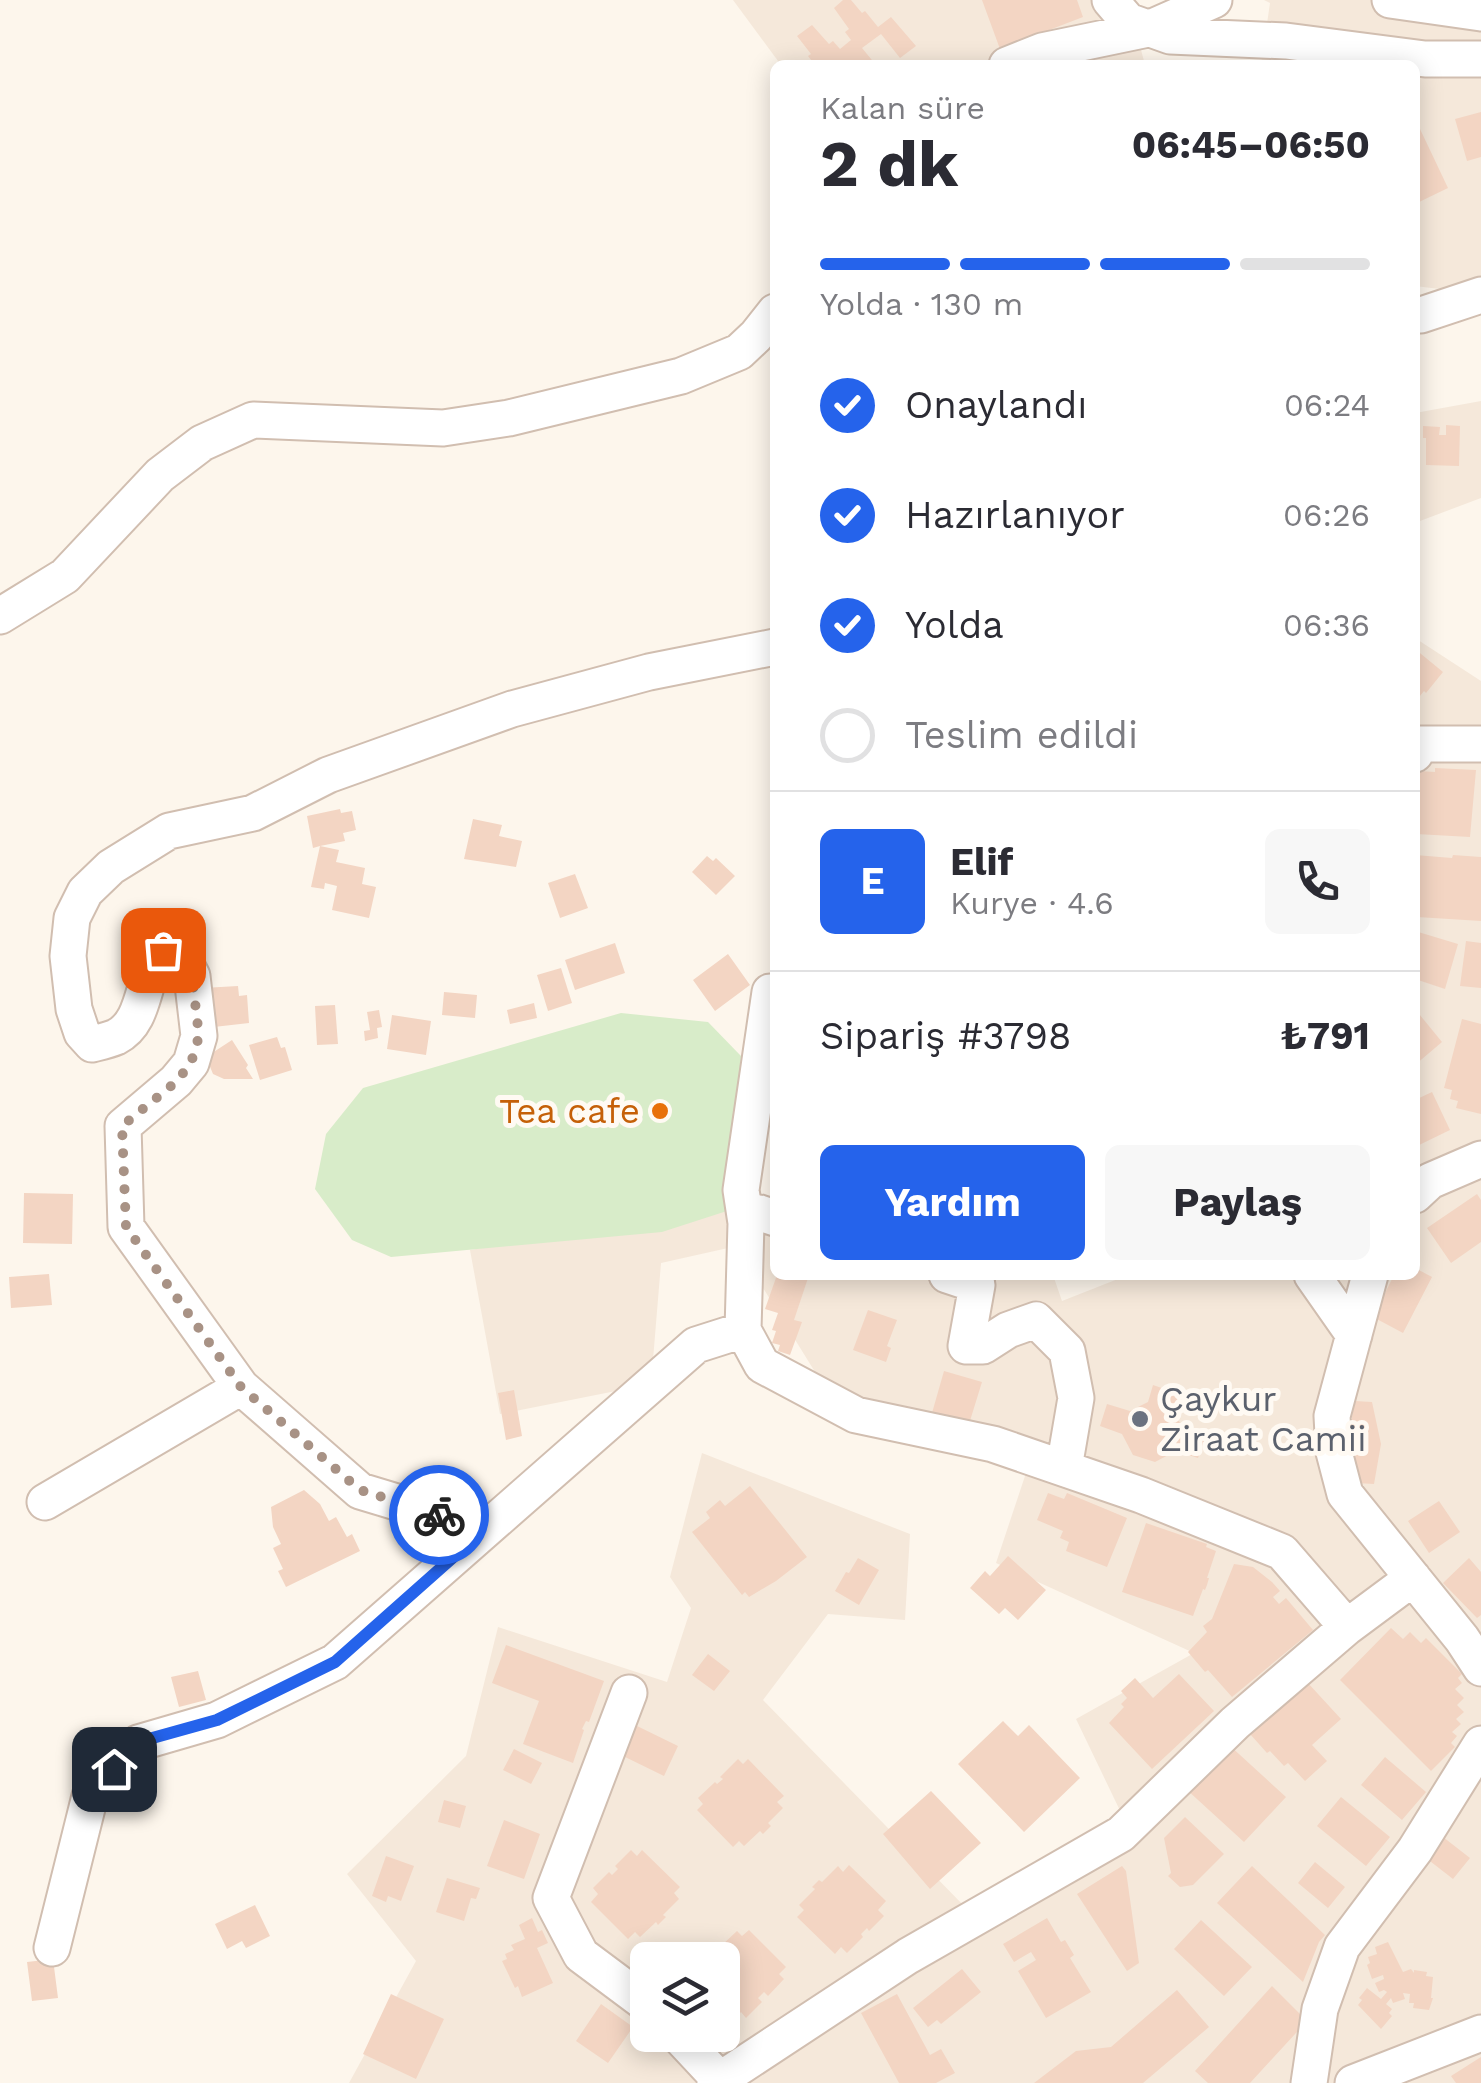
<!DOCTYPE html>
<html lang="tr">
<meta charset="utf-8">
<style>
body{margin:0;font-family:"Work Sans",sans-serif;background:#f7f7f7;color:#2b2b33;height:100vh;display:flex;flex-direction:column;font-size:38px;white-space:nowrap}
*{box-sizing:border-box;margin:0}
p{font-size:32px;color:#7c7c81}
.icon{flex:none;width:55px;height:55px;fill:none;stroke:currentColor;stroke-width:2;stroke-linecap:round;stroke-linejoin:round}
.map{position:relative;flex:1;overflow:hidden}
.drawer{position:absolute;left:770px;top:60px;width:650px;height:1220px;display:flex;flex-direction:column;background:#fff;border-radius:15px;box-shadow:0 5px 25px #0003}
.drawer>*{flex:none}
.controls{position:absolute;left:630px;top:1942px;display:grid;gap:20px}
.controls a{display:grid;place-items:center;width:110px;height:110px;border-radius:15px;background:#fff;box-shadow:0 5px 25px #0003;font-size:50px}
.pin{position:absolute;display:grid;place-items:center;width:85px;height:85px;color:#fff;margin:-42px;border-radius:20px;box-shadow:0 5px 15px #0006}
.courier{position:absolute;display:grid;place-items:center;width:100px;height:100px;margin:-50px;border:8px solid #2563eb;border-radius:50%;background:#fff;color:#222;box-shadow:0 2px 12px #0007}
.summary em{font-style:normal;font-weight:700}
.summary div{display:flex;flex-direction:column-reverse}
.summary{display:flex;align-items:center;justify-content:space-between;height:170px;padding:0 50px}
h1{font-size:65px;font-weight:700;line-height:75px}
.bar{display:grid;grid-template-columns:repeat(4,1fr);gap:15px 10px;align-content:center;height:120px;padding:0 50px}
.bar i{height:12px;border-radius:8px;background:#e1e1e2}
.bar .current{background:#2563eb}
.bar p{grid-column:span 4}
.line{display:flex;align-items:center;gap:25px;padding:0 50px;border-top:2px solid #e1e1e2}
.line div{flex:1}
.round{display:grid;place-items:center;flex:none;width:105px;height:105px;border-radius:15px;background:#f7f7f7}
ol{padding:0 50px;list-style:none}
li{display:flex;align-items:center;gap:30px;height:110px}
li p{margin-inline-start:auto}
li .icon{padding:10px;border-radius:50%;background:#2563eb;color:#fff;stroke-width:4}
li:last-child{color:#7c7c81}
li i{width:55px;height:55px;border:5px solid #e1e1e2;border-radius:50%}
.button{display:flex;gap:20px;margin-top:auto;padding:20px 50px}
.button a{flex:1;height:115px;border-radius:15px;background:#2563eb;color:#fff;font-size:40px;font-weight:700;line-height:115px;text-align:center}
.button a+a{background:#f7f7f7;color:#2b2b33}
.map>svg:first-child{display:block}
.residential{fill:#f5e8da;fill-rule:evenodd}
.green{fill:#d8ecc9}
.building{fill:#f3d5c3}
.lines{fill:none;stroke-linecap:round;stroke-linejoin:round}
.minor-casing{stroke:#d1beb0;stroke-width:39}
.minor{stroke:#fff;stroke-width:35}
.done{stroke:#a89285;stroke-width:10;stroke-dasharray:0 18}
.route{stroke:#2563eb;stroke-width:12}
.food-dot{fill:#e8710a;stroke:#fffaf3;stroke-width:4}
.worship-dot{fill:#6b7280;stroke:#fffaf3;stroke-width:4}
.labels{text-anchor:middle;stroke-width:10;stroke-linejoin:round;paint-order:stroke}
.food-label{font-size:35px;fill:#c56008;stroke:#fffaf3;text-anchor:end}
.worship-label{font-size:35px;fill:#5b616d;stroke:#fffaf3;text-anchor:start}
</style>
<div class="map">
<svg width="1481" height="2083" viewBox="0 0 1481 2083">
<rect width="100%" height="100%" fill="#fdf6ec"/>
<path class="residential" d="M733,0H1128L1145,65H781Z
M1264,0H1481V294L1415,286V65H1261L1270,3Z
M1481,401V498L1420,521L1415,535V413Z
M1415,638L1481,681V2083H349L416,1961L347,1874L466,1756L498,1627L667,1682L691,1608L670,1577L702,1453L910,1534L905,1620L828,1614L763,1700L966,1908L1125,1821L1076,1719L1194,1653L996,1563L1029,1464L820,1380L737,1246L661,1263L651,1384L500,1414L470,1250L775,1198V1275H1053L1062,1301L1128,1275H1415ZM648,1960H722V2035H648Z"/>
<path class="green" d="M621,1013L708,1022L741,1056L730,1210L662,1232L391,1257L352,1240L315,1189L326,1134L363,1088Z"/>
<path class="building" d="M843,0H851L862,13L865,11L878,27L891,17L916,46L900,58L881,34L862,48L876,65H847L845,62L841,65H815L808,56L811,54L797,36L812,25L829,44L833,41L840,49L851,40L845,32L849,29L834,8Z
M982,0H1077L1083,17L1000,49Z
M1481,112V157L1467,161L1455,119Z
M1415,128L1420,129L1448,188L1415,204Z
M1446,425L1460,426L1459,466L1426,465V438H1423V426L1440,427L1439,435H1446Z
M1415,649L1443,672L1426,693L1424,691L1415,702Z
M1435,768L1476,770L1470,837L1416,834L1419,771L1435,772Z
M340,809L341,813L352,811L356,830L343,833L345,841L320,846L339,850L336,862L365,868L362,884L376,887L369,918L332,910L337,886L325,883L324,889L311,887L320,846L313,848L307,816Z
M473,819L502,825L499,836L522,841L516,867L464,859Z
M1415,855L1452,858L1453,855L1481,857V921L1417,917Z
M707,856L713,861L716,858L735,876L716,895L692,872Z
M575,874L588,908L560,918L548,883Z
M1415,931L1458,944L1445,989L1415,979Z
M1466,941L1481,943V988L1460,986Z
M615,943L625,973L575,990L565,960Z
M728,954L750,985L715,1011L693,980Z
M561,968L572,1003L548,1011L537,975Z
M238,986L239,996L247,995L249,1023L205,1028L203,988Z
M444,992L477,995L475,1018L442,1015Z
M534,1003L537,1018L510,1024L507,1010Z
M335,1005L338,1044L317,1045L315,1006Z
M1415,1009L1442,1042L1415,1065Z
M379,1010L382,1027L377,1028L378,1038L365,1041L364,1031L370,1030L367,1012Z
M392,1015L431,1021L426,1055L387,1049Z
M1462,1019L1481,1024V1114L1456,1108L1458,1101L1450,1099L1452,1090L1444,1088Z
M277,1037L281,1048L285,1047L292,1070L260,1080L249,1045Z
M232,1040L248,1065L246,1068L253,1079H224L213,1074L206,1057Z
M1432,1092L1450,1130L1415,1147V1100Z
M24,1193L73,1194L72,1244L23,1243Z
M1477,1194L1481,1200V1242L1451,1263L1427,1228Z
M1415,1268L1432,1277L1403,1333L1373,1317L1394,1275H1415Z
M49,1274L52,1305L11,1308L9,1277Z
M777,1275H809L794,1320L802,1322L790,1355L778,1351L780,1345L772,1343L776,1331L772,1330L778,1313L765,1309Z
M868,1310L897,1320L887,1346L891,1348L886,1362L853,1350Z
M944,1371L982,1382L969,1424L932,1413Z
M1153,1385L1179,1394L1174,1411L1183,1429L1206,1436L1198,1458L1176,1451L1155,1462L1133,1455L1122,1434L1100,1426L1107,1404L1130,1411L1148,1402Z
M514,1390L522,1436L506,1440L498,1393Z
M1355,1401L1372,1402L1381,1444L1374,1484L1356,1483L1347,1442Z
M750,1486L807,1557L776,1581L749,1597L745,1592L742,1595L692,1532L710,1518L706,1512L720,1500L725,1506Z
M304,1490L320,1504L329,1521L336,1517L347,1537L352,1534L360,1551L286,1587L278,1571L283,1569L273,1548L281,1544L273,1527L271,1507Z
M1048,1493L1064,1499L1067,1493L1127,1518L1107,1567L1066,1551L1069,1542L1060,1538L1063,1531L1037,1520Z
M1439,1501L1460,1532L1429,1553L1408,1521Z
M1146,1523L1207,1544L1206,1547L1216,1551L1207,1578H1209L1207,1585L1205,1590L1203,1589L1193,1616L1122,1592Z
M1008,1556L1046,1590L1018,1620L1005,1608L999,1614L970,1588L985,1571L990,1576Z
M858,1558L879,1570L859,1605L835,1591L846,1572L849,1573Z
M1469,1558L1481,1572V1615L1477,1618L1443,1583Z
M1234,1564L1253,1567L1272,1582L1280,1591L1273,1597L1279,1604L1286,1598L1313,1630L1232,1697L1208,1670L1205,1672L1188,1652L1207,1632L1203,1626L1212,1619Z
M1391,1628L1403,1639L1410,1632L1421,1643L1426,1638L1462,1674L1458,1678L1462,1683L1455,1689L1464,1698L1457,1705L1464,1712L1456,1719L1461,1724L1452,1732L1457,1736L1451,1743L1455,1747L1431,1771L1340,1680Z
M506,1645L604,1681L589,1722L586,1721L582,1729L584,1730L573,1763L523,1744L539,1701L492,1683Z
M708,1654L730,1671L714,1691L692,1675Z
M198,1671L206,1700L179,1707L171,1677Z
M1179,1674L1214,1711L1152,1769L1109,1723L1124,1707L1121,1704L1127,1698L1121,1691L1135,1678L1153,1698Z
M1307,1682L1341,1719L1312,1745L1327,1761L1305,1781L1288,1763L1284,1766L1270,1751L1267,1753L1250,1734Z
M1003,1721L1018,1736L1029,1725L1080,1778L1024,1832L958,1764Z
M635,1725L678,1746L664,1776L621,1755Z
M1228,1744L1286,1797L1244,1842L1186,1789Z
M514,1749L542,1763L531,1784L503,1770Z
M1385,1757L1426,1792L1402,1820L1361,1785Z
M738,1759L743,1764L748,1759L784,1796L777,1802L783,1808L768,1823L771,1826L763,1834L760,1831L744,1846L739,1841L733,1847L697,1810L703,1804L698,1798L715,1782L717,1784L723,1779L720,1777Z
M931,1791L981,1843L930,1889L883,1834Z
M1341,1797L1390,1837L1366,1866L1317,1826Z
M444,1800L466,1806L460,1828L438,1822Z
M1185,1817L1224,1854L1193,1885L1180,1887L1168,1876L1171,1873L1164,1838Z
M504,1820L540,1834L524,1879L487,1866Z
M1443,1837L1470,1858L1453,1879L1426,1858Z
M631,1850L637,1856L642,1850L680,1887L674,1893L679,1899L663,1915L666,1917L658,1925L656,1922L640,1937L635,1932L628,1939L591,1902L598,1894L593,1888L609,1872L612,1875L618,1869L615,1866Z
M386,1856L414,1866L401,1901L388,1896L386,1902L372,1896Z
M1315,1862L1345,1887L1328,1908L1298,1883Z
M849,1865L886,1901L878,1910L884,1916L869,1931L867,1928L861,1934L863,1937L847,1953L841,1947L835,1954L797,1917L804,1910L799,1905L815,1889L812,1887L819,1880L822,1882L838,1866L843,1872Z
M1122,1866L1126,1871L1139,1963L1127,1971L1077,1894Z
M1252,1866L1325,1935L1319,1942L1303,1982L1217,1903Z
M447,1878L480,1888L476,1899L471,1898L464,1921L436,1912Z
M255,1905L270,1936L246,1948L242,1941L227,1949L215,1924Z
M532,1918L538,1932L542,1930L548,1943L537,1948L553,1983L522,1997L518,1986L515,1988L502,1961L507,1959L505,1954L514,1950L511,1945L525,1939L519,1925Z
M1047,1918L1061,1942L1065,1940L1074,1955L1070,1958L1091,1992L1046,2018L1018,1971L1036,1960L1031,1952L1014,1962L1003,1944Z
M1201,1920L1252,1967L1224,1996L1174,1949Z
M749,1930L786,1967L779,1974L784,1979L768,1996L764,1992L758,1998L762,2002L746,2018L741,2012L734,2019L722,2007V1960H708L714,1954L711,1951L718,1944L721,1946L737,1931L742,1936Z
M1388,1942L1403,1972L1411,1969L1414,1973V1970L1427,1972L1426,1976L1433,1977L1431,1998H1433L1429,2010L1413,2008L1414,2003H1409L1410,1994L1403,1993L1405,1999L1393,2003L1391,1998L1386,2004L1392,2009L1389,2013L1392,2016L1381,2029L1358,2005L1362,2000L1359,1998L1367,1988L1381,1999L1387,1992L1384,1990L1379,1992L1375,1983L1384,1979L1383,1975L1372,1979L1367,1965L1370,1963L1368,1957L1377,1954L1375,1947Z
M53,1959L58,1998L32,2001L27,1962Z
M962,1969L981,1992L941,2024L937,2020L928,2027L913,2008Z
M1272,1986L1307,2021L1250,2083H1208L1195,2071Z
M1177,1990L1209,2027L1143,2083H1034L1076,2051L1111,2047Z
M391,1994L444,2019L416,2079L363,2054Z
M897,1994L930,2055L941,2049L955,2073L936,2083H899L861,2013Z
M601,2004L633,2027L608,2063L576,2041Z
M1481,2057V2083H1456L1451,2076Z"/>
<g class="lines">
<defs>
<path id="minor" d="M1110,0L1128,21L1170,36L1286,41L1425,59H1481
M1390,0L1481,13
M1007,65L1042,51L1148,29L1214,0
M1415,315H1421L1481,295
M0,616L65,576L160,475L202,443L253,420L443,428L509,418L681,376L739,352L756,336L775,312
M1415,754L1418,744H1481
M1415,1195L1430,1181L1481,1159
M775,1218L760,1213L746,1223L743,1330L762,1365L856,1415L993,1444L1141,1495L1282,1552L1347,1627
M746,1223L741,1190L770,992
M947,1275L977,1285L966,1346H983L1008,1330L1036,1320L1067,1351L1076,1398L1064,1468
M1312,1275L1354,1335
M1370,1275L1332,1416L1334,1452L1345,1494L1462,1639L1481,1668
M45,1502L241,1387
M467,1545L456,1520L360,1491L241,1387L126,1227L123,1126L176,1081L191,1063L199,1036L192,976L181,955L163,950C141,973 148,1021 116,1037C109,1040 100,1042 92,1044L82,1033L74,1009L68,956L72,918L85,892L111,867L169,831L253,813L328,775L512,709L649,672L775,647
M629,1693L551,1898L581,1955L648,2005
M52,1948L90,1796L138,1743L217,1720L335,1662L696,1345L743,1330
M678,2035L720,2080
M715,2083L908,1956L1121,1834L1235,1723L1347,1627L1413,1578
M1309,2083L1320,2009L1342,1947L1415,1850L1481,1744
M1353,2083L1481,2033"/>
</defs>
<use href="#minor" class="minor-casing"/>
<use href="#minor" class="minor"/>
</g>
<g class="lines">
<path class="done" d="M163,950L181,955L192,976L199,1036L191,1063L176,1082L122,1126L126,1227L241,1387L360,1490L439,1515"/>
<path class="route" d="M114,1769L138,1742L217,1720L335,1662L468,1544L456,1520L439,1515"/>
</g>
<circle class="food-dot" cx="660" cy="1111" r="10"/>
<circle class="worship-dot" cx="1140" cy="1419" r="10"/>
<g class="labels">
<g class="food-label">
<text x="640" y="1123">Tea cafe</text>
</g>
<g class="worship-label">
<text x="1160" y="1411">Çaykur<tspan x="1160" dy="40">Ziraat Camii</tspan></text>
</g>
</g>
</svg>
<div class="controls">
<a><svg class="icon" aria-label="layers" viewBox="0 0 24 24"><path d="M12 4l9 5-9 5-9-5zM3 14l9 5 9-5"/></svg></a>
</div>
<div class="pin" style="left:163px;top:950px;background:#ea580c"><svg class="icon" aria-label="bag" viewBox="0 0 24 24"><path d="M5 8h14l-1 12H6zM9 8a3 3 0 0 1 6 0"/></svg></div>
<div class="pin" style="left:114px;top:1769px;background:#1f2937"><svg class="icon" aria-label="home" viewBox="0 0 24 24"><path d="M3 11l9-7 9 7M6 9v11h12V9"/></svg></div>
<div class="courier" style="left:439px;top:1515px"><svg class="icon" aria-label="bike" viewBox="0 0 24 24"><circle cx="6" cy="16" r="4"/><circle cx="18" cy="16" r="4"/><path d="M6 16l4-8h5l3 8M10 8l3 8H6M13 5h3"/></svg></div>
<section class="drawer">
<div class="summary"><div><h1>2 dk</h1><p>Kalan süre</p></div><em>06:45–06:50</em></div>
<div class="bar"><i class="current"></i><i class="current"></i><i class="current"></i><i></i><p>Yolda · 130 m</p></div>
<ol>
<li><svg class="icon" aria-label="check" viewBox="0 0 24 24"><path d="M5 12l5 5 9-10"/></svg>Onaylandı<p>06:24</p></li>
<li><svg class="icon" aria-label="check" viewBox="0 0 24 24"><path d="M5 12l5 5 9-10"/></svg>Hazırlanıyor<p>06:26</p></li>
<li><svg class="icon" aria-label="check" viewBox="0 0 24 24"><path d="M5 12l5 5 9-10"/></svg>Yolda<p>06:36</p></li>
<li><i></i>Teslim edildi</li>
</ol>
<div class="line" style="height:180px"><b class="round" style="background:#2563eb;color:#fff">E</b><div><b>Elif</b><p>Kurye · 4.6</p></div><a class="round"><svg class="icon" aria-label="phone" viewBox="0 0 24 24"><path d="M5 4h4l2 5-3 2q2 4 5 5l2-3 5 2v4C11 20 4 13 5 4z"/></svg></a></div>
<div class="line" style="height:130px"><div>Sipariş #3798</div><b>₺791</b></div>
<div class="button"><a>Yardım</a><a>Paylaş</a></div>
</section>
</div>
